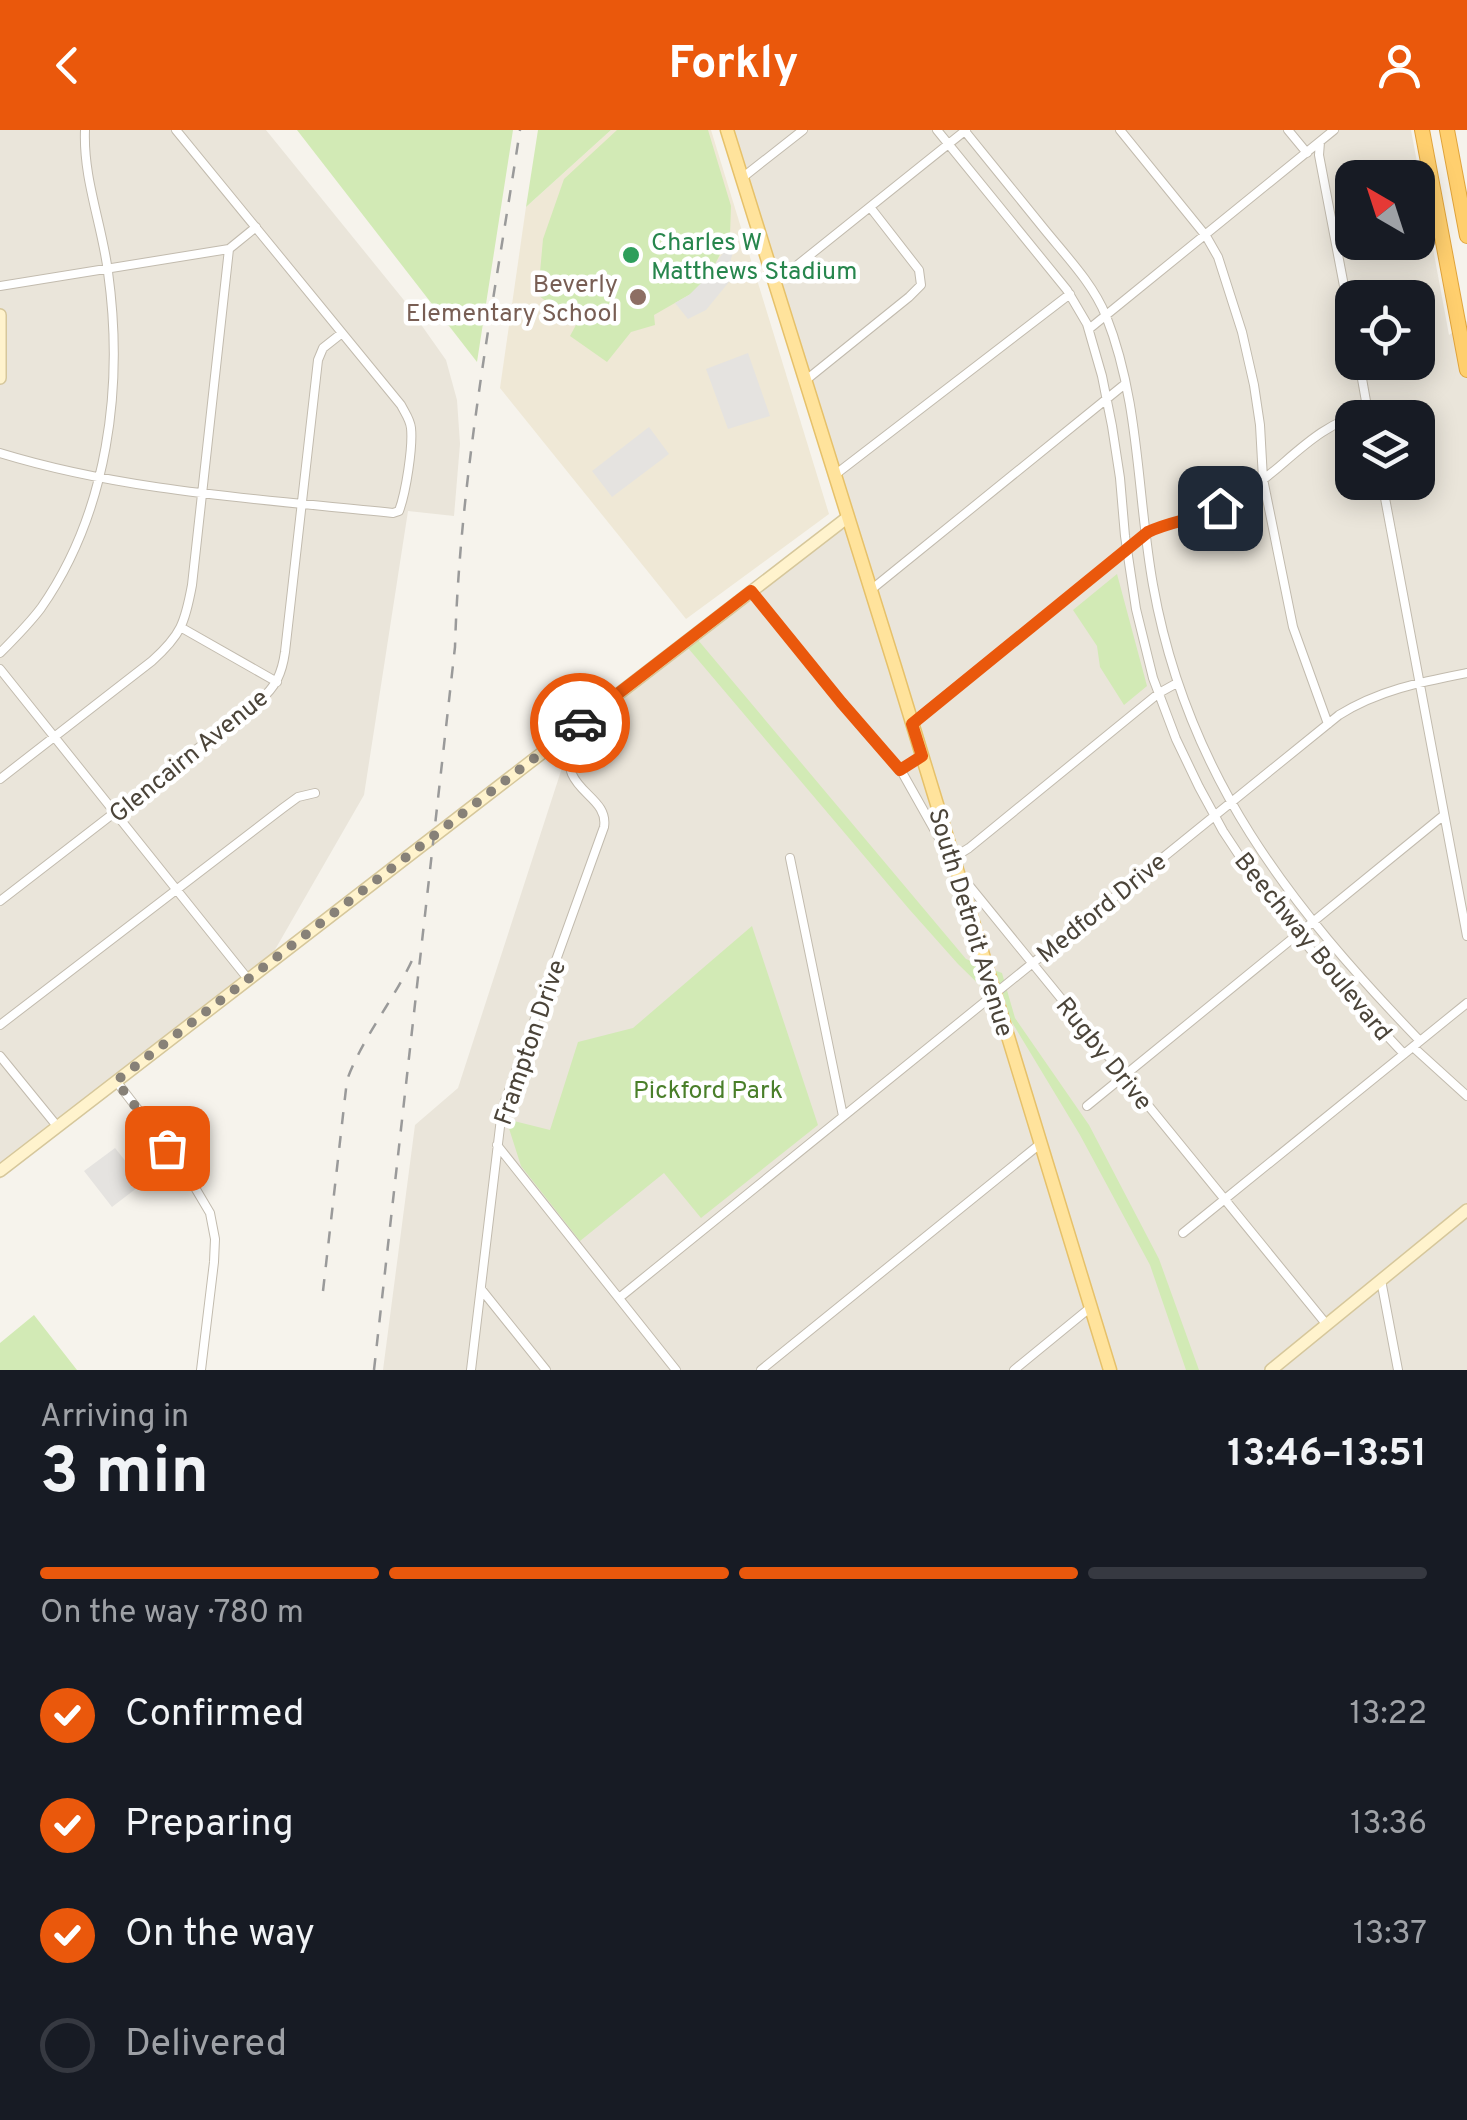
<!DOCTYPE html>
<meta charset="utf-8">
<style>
body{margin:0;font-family:Overpass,sans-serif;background:#20242c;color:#f1f3f6;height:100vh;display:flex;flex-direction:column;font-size:38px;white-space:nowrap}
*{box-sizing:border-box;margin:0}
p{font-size:32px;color:#9ea1a6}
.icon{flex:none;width:55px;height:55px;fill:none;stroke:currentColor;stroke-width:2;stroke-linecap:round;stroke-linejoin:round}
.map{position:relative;height:1240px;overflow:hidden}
.side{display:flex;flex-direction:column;background:#171b24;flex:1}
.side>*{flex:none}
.needle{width:65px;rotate:321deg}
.tools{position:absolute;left:1335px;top:30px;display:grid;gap:20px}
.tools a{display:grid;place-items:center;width:100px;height:100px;border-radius:20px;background:#171b24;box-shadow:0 5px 25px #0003;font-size:50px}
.pin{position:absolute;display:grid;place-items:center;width:85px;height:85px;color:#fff;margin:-42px;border-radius:20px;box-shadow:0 5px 15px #0006}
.courier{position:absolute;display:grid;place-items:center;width:100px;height:100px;margin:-50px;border:8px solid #ea580c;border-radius:50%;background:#fff;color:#222;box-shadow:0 2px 12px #0007}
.summary em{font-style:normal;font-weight:700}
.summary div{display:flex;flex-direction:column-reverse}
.summary{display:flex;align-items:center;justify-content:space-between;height:170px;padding:0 40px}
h1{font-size:65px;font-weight:700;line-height:75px}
.bar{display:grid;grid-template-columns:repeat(4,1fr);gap:15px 10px;align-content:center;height:120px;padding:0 40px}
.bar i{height:12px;border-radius:8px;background:#363941}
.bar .current{background:#ea580c}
.bar p{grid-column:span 4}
ol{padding:0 40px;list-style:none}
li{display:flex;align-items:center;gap:30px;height:110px}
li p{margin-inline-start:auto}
li .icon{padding:10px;border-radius:50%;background:#ea580c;color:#fff;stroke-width:4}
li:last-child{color:#9ea1a6}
li i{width:55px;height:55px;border:5px solid #363941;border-radius:50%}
header{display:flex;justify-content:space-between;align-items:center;height:130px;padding:0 40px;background:#ea580c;color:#fff;font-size:45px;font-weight:700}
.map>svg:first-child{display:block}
.residential{fill:#eae5da;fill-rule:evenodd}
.education{fill:#efe8d6}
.green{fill:#d2eab5}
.parking{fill:#e5e3e0}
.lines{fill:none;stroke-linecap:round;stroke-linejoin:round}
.street-casing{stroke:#c2bbae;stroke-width:10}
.secondary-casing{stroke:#d6c79b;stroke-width:14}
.primary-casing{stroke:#e6c16a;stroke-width:15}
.highway-casing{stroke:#e0a43c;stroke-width:16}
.street{stroke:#fff;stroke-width:8}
.secondary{stroke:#fff3cd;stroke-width:11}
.primary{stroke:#ffe39c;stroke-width:12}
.highway{stroke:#ffcf6e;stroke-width:14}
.rail{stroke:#9a9a9a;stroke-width:2.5;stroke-dasharray:12 12;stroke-linecap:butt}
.done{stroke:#878178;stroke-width:10;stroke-dasharray:0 18}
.route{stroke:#ea580c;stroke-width:12}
.leisure-dot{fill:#2e9e5b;stroke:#fff;stroke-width:4}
.education-dot{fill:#8d6e63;stroke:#fff;stroke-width:4}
.labels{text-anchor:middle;stroke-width:9;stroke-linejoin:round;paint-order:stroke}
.leisure-label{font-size:25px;fill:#27864d;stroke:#fff;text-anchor:start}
.education-label{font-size:25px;fill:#785e54;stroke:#fff;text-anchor:end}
.street-label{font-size:25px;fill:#4b4439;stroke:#fff}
.park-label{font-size:25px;fill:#4a7f2a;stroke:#fff}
</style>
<header><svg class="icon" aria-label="back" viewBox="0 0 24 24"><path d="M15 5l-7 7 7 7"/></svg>Forkly<svg class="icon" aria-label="person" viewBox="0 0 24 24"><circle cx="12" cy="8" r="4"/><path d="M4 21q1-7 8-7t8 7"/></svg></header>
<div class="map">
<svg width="1467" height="1240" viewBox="0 0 1467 1240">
<rect width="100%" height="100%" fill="#f6f3ec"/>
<path class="residential" d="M0,0H266L403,169L446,230L457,270L460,314L454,386L408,381L364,665L257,851L0,1049Z
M732,0H1411L1449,205L1467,191V1240H383L415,995L458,958L573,604L853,388ZM1352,48H1418V112H1352ZM1352,168H1418V232H1352ZM1352,288H1418V352H1352Z"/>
<path class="education" d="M611,0H711L829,384L686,489L500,258L526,77Z"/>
<path class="green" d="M297,0H513L477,232Z
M538,0H611L526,77Z
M617,0H708L731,76L730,105L711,142L694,162L654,185L655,195L631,202L607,232L570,206L576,195L538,165L543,109L564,49Z
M1117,444L1147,556L1124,575L1100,537L1097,516L1073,480Z
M698,510L966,829L1002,843L1015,888L1089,995L1159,1129L1199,1240H1186L1150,1135L1080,1005L1004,879L958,834L909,779L688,518Z
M752,796L818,995L701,1088L664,1043L580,1111L521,1036L506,989L550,1000L578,912L633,898Z
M34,1185L77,1240H0V1213Z"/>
<path class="parking" d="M726,119L733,122L731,129L733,147L706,180L688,189L675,173L689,165L702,152Z
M748,223L770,286L728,299L706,239Z
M649,297L669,324L612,367L592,341Z
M115,1018L135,1043L151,1031L159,1041L112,1077L84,1041Z"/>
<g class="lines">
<defs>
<path id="street" d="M937,0L1067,160L1087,194L1102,246L1112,296L1120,348L1125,406L1136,479L1153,548L1176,609L1199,657L1223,701L1260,757L1336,851L1404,924
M964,0C991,33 1018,67 1045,100C1067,127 1093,154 1106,186C1140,271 1137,366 1153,455C1187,646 1289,775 1420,911
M1120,0L1206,106L1218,127L1242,202L1254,255L1260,295L1263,349L1293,497L1328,594
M1288,0L1307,23
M1320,12L1319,25L1352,198
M742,48L803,0
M775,153L966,0
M0,156L229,119L256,97
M1089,199L1334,0
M1359,232L1369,288
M806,250L909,167L921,155L919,140L870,77
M0,323C127,362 262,369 393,383L399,381C406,362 413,317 411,298C410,289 405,283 401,275L176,0
M836,344L1070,164
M1382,352L1467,806
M872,459L1125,254
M751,461L860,595L903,644L948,724
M182,498L277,552
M0,523C14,509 29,494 41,478C108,382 124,257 108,142C102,94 83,49 85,0
M0,539L248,849
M912,593L1148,402C1166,394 1183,391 1201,386C1214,382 1226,375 1237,368C1285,340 1310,296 1368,282
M0,649L152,531C181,505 185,493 192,455L229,119
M790,728L843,986
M953,728L969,718L1159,563L1177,553
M963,748L1327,1195
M0,771L259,571C276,557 282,543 285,522L318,230L323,218L342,203
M0,895L283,678L298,667L315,663
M1413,917L1467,966
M0,926L57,996
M116,951L184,1039L210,1083L215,1109L214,1132L201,1240
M1087,976L1444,685
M497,1015L676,1240
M1183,1103L1467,873
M1381,1150L1398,1240
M481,1159L546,1240
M619,1168L1339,585C1379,560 1421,552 1467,543
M471,1240L502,980L604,697C608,673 581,665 572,644C567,632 567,618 565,604
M761,1240L1040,1014
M1014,1240L1091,1177"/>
<path id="secondary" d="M0,185V248
M0,1041L848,387
M1271,1240L1467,1080"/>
<path id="primary" d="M727,0L895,537L1110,1240"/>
<path id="highway" d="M1422,0L1467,240
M1447,0L1467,106"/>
</defs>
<use href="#street" class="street-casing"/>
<use href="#secondary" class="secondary-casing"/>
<use href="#primary" class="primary-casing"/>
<use href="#highway" class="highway-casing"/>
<use href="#street" class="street"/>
<use href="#secondary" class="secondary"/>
<use href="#primary" class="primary"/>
<use href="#highway" class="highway"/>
<path class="rail" d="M323,1161L347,950C363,906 395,869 414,826
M374,1240L455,517C460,343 494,171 520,0"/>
</g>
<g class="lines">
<path class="done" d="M167,1018L116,951L580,593"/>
<path class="route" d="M580,593L751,461L841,572L900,640L922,626L912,594L928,581L1148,402C1171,391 1197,389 1220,378"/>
</g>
<circle class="leisure-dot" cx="631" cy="125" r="10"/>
<circle class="education-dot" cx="638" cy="167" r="10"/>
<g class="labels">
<g class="leisure-label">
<text x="651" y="120">Charles W<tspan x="651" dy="29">Matthews Stadium</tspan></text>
</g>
<g class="education-label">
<text x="618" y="162">Beverly<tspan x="618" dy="29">Elementary School</tspan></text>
</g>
<g class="street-label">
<text transform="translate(188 625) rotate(-39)" y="9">Glencairn Avenue</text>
<text transform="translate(1101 777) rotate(-39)" y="9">Medford Drive</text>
<text transform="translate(972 792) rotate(73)" y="9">South Detroit Avenue</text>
<text transform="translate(1314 816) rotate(51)" y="9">Beechway Boulevard</text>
<text transform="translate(529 912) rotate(-71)" y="9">Frampton Drive</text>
<text transform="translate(1105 923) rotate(51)" y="9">Rugby Drive</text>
</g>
<g class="park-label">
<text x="708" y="968">Pickford Park</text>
</g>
</g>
</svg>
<div class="tools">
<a><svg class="needle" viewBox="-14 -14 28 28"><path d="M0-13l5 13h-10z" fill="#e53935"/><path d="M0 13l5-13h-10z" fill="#9ea1a6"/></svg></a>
<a><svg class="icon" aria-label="locate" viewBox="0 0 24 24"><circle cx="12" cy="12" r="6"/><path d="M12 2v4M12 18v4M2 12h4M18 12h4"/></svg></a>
<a><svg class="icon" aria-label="layers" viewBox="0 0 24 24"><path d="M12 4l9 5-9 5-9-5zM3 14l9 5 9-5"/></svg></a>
</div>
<div class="pin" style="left:167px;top:1018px;background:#ea580c"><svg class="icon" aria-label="bag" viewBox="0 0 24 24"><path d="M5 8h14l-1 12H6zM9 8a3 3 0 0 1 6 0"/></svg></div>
<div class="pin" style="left:1220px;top:378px;background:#1f2937"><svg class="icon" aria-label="home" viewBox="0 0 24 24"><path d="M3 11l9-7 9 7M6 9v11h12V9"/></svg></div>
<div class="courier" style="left:580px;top:593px"><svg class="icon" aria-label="car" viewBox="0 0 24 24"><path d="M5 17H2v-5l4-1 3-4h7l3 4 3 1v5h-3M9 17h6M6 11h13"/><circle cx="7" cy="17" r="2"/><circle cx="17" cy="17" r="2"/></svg></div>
</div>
<section class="side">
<div class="summary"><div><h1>3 min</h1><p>Arriving in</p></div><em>13:46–13:51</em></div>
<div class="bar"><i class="current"></i><i class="current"></i><i class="current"></i><i></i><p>On the way · 780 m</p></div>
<ol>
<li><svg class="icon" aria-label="check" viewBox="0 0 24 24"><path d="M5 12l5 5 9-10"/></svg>Confirmed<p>13:22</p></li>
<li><svg class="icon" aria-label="check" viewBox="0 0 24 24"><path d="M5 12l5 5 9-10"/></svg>Preparing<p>13:36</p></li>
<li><svg class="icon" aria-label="check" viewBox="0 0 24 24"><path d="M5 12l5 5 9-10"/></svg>On the way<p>13:37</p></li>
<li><i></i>Delivered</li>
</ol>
</section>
